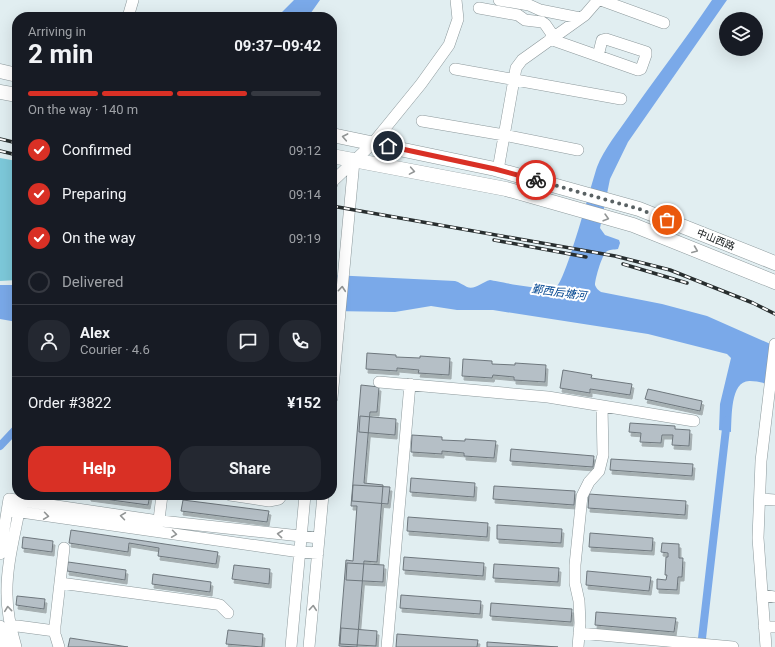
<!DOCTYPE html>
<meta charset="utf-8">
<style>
body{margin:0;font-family:Roboto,"Noto Sans SC",sans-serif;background:#242831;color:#f1f3f6;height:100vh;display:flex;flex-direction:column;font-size:15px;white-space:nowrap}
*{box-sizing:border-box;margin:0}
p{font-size:13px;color:#9ea1a6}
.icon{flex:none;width:22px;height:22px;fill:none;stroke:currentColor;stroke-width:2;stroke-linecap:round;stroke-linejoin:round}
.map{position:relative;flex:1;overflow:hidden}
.side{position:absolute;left:12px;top:12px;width:325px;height:488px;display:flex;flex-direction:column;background:#171b24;border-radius:16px;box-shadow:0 4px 16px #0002}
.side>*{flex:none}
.fabs{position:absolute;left:719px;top:12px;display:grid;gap:8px}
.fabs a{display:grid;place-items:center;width:44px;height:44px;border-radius:50%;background:#171b24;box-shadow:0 4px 16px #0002;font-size:20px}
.pin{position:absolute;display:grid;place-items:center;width:34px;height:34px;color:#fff;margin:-17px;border:2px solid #fff;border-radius:50%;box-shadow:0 1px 4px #0007}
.courier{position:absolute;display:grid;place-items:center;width:40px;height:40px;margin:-20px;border:3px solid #d93025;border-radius:50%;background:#fff;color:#222;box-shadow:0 1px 5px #0007}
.headline em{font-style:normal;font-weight:700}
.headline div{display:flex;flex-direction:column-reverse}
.headline{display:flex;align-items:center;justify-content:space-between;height:68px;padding:0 16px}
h1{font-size:26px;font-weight:700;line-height:30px}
.bar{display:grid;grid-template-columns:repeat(4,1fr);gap:6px 4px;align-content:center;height:48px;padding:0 16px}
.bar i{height:5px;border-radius:3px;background:#363941}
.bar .on{background:#d93025}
.bar p{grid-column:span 4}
.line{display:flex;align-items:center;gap:10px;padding:0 16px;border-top:1px solid #363941}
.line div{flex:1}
.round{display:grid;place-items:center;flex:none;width:42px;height:42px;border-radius:16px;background:#242831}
ol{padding:0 16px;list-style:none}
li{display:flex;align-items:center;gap:12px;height:44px}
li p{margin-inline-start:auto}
li .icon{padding:4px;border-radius:50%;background:#d93025;color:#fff;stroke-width:4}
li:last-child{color:#9ea1a6}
li i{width:22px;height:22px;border:2px solid #363941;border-radius:50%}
.primary-button{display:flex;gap:8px;margin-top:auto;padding:8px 16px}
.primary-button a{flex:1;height:46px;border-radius:16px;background:#d93025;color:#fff;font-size:16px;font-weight:700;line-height:46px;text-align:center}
.primary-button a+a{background:#242831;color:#f1f3f6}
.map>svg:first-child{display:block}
.green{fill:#7dc9da}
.water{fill:#7aa9e9}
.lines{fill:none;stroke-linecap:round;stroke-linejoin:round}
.canal{stroke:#7aa9e9;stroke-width:8}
.building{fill:#b5bfc6;stroke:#6e777d;filter:url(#shadow)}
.minor-casing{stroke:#8d999c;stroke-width:12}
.major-casing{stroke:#8d999c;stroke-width:15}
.minor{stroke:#fff;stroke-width:11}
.major{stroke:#fff;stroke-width:14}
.rail-casing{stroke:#282e2f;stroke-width:3.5}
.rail{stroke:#fff;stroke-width:2;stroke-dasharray:6;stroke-linecap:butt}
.oneway{stroke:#939696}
.done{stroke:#596163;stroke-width:4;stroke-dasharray:0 7.2}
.route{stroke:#d93025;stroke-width:5}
.labels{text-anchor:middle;stroke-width:4;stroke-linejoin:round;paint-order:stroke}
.street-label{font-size:10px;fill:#101516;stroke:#fff}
.water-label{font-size:11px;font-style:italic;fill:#01458f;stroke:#fff}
</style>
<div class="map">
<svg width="775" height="647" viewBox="0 0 775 647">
<defs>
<filter id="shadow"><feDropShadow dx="2" dy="4" stdDeviation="0" flood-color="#0004"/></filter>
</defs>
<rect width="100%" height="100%" fill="#e1eef1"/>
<path class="green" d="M0,158L17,161V280L0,281Z"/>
<path class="water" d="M294,0H320L308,17H279L282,12Z
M712,0H727L628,142L610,179L600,228L605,235L619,240L620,243L618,249C614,250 609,249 606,252C602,255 595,279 595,285C596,288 598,290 601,292L662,304L707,316L775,346V386C767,384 758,381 750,381C730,380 732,418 731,432L719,430L720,404L731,358L727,354L648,334L493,310H457L431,306L395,312L332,311V275L455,281C459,282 463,285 467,287C475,290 482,282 490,280C501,282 548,292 556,287C566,280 591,185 597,167C604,149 618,132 629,116C656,77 686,39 712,0Z
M0,285H17V322L0,319Z"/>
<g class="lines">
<path class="canal" d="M0,446L17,428
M701,647L727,420"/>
</g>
<path class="building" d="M367,353L396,355V357L420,358V356L450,358L449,375L418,373L419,370L397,368V371L366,369Z
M463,359L492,361V364L515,365V363L546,365L545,382L514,380V377L493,375L492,378L462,376Z
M563,370L592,375L591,378L632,384L630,395L590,389V393L560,388Z
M361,385L379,387L377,412H370L364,483L383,485L377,562L364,561L357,647L339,646L346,560L353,561L357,506H351Z
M648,389L702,401L700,411L645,399Z
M360,416L396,419L395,435L359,432Z
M630,423L675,426V429L690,430L689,446L672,445L673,435H662L661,443L640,442L641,433L629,432Z
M412,435L442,437V440L465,441V439L496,441L494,458L464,456V453L442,451V454L411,452Z
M511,449L594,456L593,467L510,461Z
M611,459L693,464L692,476L610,470Z
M411,478L475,483L474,497L410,492Z
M353,485L390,487L388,504L352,501Z
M494,486L575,491L574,505L493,499Z
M589,494L686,501L685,515L588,508Z
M89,495H150L148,505L89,497Z
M183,500L269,511L267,522L181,511Z
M408,517L488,523L487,537L407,531Z
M497,525L562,529L561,543L497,539Z
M71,530L218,552L216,564L158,556L159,548L129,543L128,552L69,543Z
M590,533L653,538L652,551L589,547Z
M23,537L53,541L52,552L22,548Z
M662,543L679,544V558H683L682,577H678L677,590L657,589V579L666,580L667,575H665L666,557H668V553L661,552Z
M404,557L484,563L483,576L403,570Z
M68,562L126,570L125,580L67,571Z
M347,563L384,565L383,582L346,580Z
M494,564L559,568L558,582L493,578Z
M234,565L270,569L269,584L232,579Z
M587,571L651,577L649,591L586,585Z
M153,574L211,582L210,592L152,584Z
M401,595L481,601L480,614L400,608Z
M17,596L45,599L44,609L16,605Z
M491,603L572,609L571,622L490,616Z
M596,612L676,618L674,632L595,625Z
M341,628L377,631L376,646L340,644Z
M228,630L263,634L262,647L226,644Z
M397,634L478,640L477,647H396Z
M70,638L128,647H68Z
M487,642L558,647H487Z"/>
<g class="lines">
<defs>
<path id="minor" d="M499,0L529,5L540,10L580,18
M601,0L664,23
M479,8L518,15L525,20L542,22L545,24L554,37
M128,17L133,0
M550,39L638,70L641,69L646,55V52L606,39L602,40L598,56
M455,69L621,99
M422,121L504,135L578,150
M498,170L516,68L522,60L585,15L598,0
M332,184V182L373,143L421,84L449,45L458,19L456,0
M379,382L548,397L694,421
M332,398L354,161
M230,495L269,501L279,499L282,495
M760,499L775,500
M7,510L300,552L318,553
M159,520L162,495
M0,554L9,499L152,520L319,538
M60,583L216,604L220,605L228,613
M762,595L775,597
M10,625L55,631
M0,626L5,647
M764,627H775
M579,633L733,647
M16,647C11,630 7,613 7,595C6,566 15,534 20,506
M59,647L55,634V626L64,548
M291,647L305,495
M309,647L323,495
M387,647L410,384
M578,647L580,623L579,601L575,583V565L582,496L589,482L599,471L603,455L602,406
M766,647L758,538L761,461L775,344"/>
<path id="major" d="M0,71L17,75
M0,92L17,95
M332,135L495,169L639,209L775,263
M332,156L506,189L633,225L775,282"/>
</defs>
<use href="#minor" class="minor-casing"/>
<use href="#major" class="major-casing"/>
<use href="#minor" class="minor"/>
<use href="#major" class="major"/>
<defs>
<path id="rail" d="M0,139L17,143
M0,151L17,155
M332,206L615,256L670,270L753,303L775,314
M494,240L586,257
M623,264L687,283"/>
</defs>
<use href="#rail" class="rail-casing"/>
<use href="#rail" class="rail"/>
</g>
<defs><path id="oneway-chevron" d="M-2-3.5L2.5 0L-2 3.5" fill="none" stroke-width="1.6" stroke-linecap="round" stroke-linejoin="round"/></defs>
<g class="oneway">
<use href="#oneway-chevron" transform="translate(345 137) rotate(-169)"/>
<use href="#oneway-chevron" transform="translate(412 171) rotate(10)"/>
<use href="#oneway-chevron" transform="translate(606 218) rotate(16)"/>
<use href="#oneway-chevron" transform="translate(695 250) rotate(22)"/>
<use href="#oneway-chevron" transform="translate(342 289) rotate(-85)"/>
<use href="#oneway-chevron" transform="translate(46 516) rotate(8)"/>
<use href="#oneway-chevron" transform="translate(123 516) rotate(-172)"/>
<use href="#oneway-chevron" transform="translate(174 534) rotate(8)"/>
<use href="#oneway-chevron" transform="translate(280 534) rotate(-174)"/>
<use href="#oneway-chevron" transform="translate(313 608) rotate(-85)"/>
<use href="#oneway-chevron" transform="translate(8 609) rotate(-96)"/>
</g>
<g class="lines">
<path class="done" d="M536,180L639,209L667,220"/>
<path class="route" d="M388,146L495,169L536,180"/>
</g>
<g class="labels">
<g class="street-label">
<text transform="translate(716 239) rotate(22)" y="4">中山西路</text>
</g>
<g class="water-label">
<text transform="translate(559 292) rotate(8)" y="4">鄞西后塘河</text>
</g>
</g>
</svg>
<div class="fabs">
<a><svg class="icon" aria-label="layers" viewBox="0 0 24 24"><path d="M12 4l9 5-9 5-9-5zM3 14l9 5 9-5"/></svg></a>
</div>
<div class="pin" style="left:667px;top:220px;background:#ea580c"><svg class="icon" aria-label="bag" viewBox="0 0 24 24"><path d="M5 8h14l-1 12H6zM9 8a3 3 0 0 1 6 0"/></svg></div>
<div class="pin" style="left:388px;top:146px;background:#1f2937"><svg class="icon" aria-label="home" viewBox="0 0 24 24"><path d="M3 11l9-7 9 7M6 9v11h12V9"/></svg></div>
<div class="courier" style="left:536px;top:180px"><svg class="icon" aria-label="bike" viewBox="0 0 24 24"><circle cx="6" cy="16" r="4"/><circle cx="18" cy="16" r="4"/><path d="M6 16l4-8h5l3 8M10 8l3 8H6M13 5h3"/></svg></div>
<section class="side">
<div class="headline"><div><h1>2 min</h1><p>Arriving in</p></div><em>09:37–09:42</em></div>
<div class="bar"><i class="on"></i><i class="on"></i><i class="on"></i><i></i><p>On the way · 140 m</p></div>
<ol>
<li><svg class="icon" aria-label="check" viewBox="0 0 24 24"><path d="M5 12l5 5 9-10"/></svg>Confirmed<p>09:12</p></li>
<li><svg class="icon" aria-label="check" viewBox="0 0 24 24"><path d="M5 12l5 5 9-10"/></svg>Preparing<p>09:14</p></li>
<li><svg class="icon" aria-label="check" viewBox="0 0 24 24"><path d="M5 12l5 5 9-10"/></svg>On the way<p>09:19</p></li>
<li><i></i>Delivered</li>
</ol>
<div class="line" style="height:72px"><a class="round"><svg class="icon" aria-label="person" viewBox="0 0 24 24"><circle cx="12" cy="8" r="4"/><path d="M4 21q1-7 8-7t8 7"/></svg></a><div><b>Alex</b><p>Courier · 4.6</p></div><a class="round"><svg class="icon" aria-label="chat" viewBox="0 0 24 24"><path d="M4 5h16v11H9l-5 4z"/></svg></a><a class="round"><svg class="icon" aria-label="phone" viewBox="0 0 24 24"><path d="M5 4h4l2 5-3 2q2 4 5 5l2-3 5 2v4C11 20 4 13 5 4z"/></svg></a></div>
<div class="line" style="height:52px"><div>Order #3822</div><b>¥152</b></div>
<div class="primary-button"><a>Help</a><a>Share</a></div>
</section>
</div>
